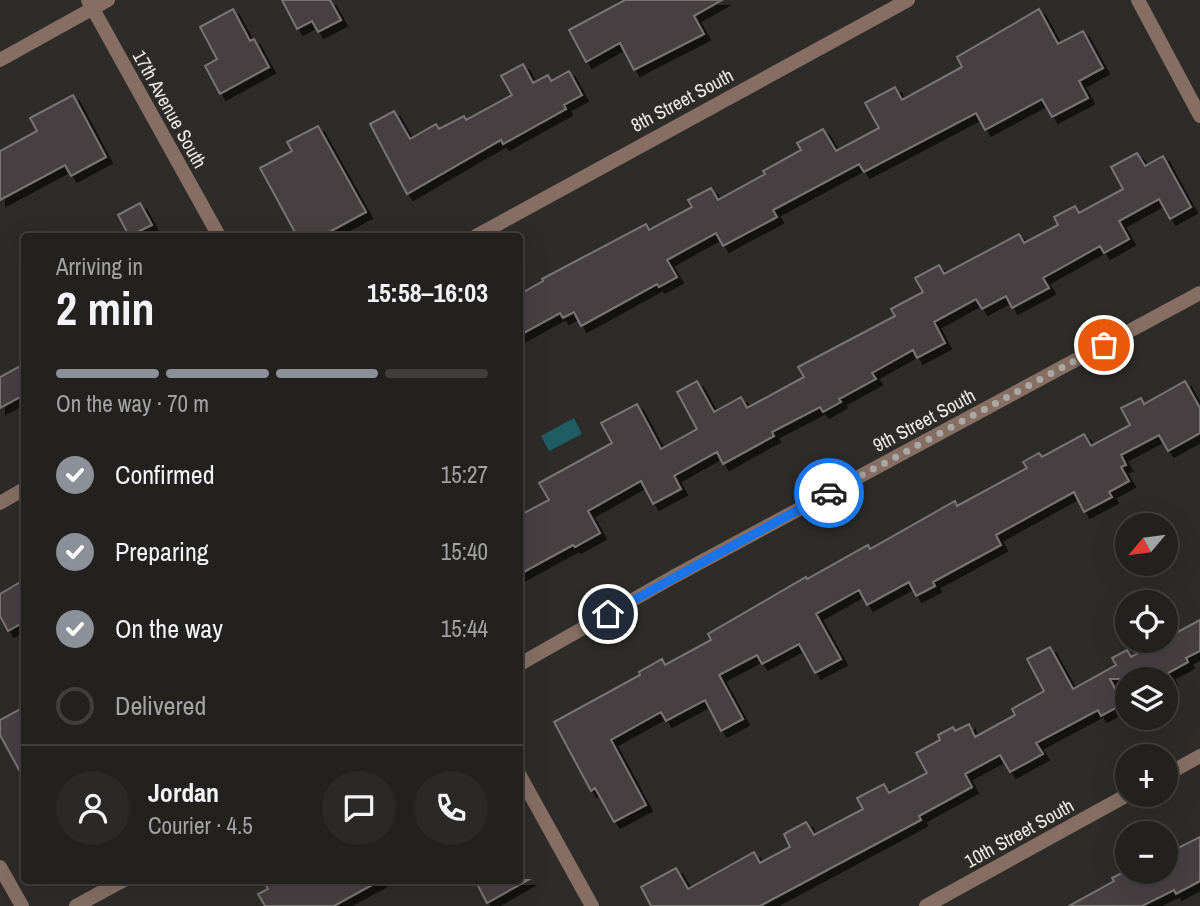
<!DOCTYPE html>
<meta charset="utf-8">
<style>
body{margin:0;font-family:"Archivo Narrow",sans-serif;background:#2a2927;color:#f1f3f6;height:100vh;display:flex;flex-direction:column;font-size:26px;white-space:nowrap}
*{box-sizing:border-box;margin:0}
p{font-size:23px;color:#a2a3a4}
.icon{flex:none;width:38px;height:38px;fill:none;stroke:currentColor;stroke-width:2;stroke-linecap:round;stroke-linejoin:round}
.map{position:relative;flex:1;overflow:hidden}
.details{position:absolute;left:21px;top:233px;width:502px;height:651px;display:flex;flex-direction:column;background:#22211e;border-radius:7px;box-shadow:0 7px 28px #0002,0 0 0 2px #3f3e3c}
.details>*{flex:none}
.needle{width:46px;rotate:241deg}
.buttons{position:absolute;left:1115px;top:513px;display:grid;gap:14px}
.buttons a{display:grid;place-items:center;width:63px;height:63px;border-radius:50%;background:#22211e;box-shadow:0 7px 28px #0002,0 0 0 2px #3f3e3c;font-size:35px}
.pin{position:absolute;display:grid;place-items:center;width:60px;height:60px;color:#fff;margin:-30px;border:4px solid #fff;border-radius:50%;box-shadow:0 2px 7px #0007}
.courier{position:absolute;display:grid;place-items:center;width:70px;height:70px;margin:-35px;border:5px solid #1a73e8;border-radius:50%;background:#fff;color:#222;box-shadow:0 2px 9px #0007}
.overview em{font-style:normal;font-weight:700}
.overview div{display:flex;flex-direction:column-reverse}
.overview{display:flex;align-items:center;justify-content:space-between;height:119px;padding:0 35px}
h1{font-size:46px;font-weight:700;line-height:52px}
.bar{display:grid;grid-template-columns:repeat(4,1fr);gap:10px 7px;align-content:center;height:84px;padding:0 35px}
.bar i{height:9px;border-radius:5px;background:#3f3e3c}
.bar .on{background:#8c9099}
.bar p{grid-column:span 4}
.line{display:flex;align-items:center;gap:18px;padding:0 35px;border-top:2px solid #3f3e3c}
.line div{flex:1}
.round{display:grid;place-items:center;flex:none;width:74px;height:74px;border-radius:37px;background:#2a2927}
ol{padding:0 35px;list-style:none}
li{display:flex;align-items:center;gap:21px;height:77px}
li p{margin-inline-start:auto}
li .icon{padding:7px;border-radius:50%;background:#8c9099;color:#fff;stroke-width:4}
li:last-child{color:#a2a3a4}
li i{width:38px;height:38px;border:4px solid #3f3e3c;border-radius:50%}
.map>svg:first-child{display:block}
.water{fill:#1f5c63}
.building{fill:#464042;stroke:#7a7475;stroke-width:2;filter:url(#shadow)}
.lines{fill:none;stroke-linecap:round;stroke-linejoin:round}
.minor{stroke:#866e63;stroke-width:14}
.tertiary{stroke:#866e63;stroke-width:14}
.done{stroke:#a9a8a4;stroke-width:7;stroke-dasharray:0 12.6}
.route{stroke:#1a73e8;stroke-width:9}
.labels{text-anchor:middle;stroke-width:7;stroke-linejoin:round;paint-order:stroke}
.street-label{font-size:19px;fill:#ebeae7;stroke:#2e2c28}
</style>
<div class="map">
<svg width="1200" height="906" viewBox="0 0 1200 906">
<defs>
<filter id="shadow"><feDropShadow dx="6" dy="6" stdDeviation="0" flood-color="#0009"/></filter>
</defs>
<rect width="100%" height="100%" fill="#2e2c28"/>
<path class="water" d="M574,418L582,434L549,451L541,436Z"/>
<path class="building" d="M282,0H330L341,20L318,32L312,21L297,29Z
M625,0H722L694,16L704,34L634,70L620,43L586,62L569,30Z
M233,9L250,41L254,39L269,67L220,94L205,66L217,59L200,27Z
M1039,9L1058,44L1083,31L1103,68L1079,81L1088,98L1052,117L1042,99L985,130L976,113L864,172L859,164L773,210L777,217L723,246L716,233L667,260L677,277L659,287L657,284L581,326L574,312L563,318L560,313L520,335V294L543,281L542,279L646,224L649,230L692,207L688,200L711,188L718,200L765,174L763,171L801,150L797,143L823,129L836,151L879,128L865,103L895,87L902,100L962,67L957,57Z
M523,64L533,83L548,75L551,81L569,71L582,95L564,105L566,109L503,144L501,140L407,194L370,124L394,111L410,139L436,124L439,129L464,116L466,120L512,95L501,76Z
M73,95L106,157L71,176L65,165L0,200V151L37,131L30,118Z
M318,126L366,212L322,236H297L260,168L292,151L287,142Z
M1137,153L1145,166L1163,156L1191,207L1170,219L1159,199L1119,221L1129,239L1104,253L1100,246L1043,278L1049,288L1012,308L1006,296L982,309L976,299L934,322L945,343L917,358L913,350L872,373L876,379L839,399L841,402L823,412L820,407L772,432L774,436L723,464L717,452L674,476L681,489L653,504L641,481L588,511L600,533L575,547L573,545L520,574V515L549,500L539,483L612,443L601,423L637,404L661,449L697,429L677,392L697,381L714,412L741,397L747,408L804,377L798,367L895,316L891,309L923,292L915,278L939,265L944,274L1019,234L1024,243L1058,225L1054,217L1075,206L1079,213L1123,189L1111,167Z
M140,203L152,225L129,236L118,215Z
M24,364V395L0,408V377Z
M1185,381L1200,408V433L1168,451L1159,435L1121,455L1126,465L1121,467L1129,481L1109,492L1112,497L1084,512L1074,492L996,535L1001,545L933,582L935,586L916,596L909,582L867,605L859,590L816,614L841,659L815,673L799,644L762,664L757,655L719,675L743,719L721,731L705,700L666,721L661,712L611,740L646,805L614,822L595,788L591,791L554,722L640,675L639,672L662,659L665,665L711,640L708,634L806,577L807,579L868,545L870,549L955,501L957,506L1027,468L1023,462L1039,453L1042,457L1084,434L1091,446L1130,425L1121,408L1141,398L1144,404Z
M24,580V622L8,631L0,616V594Z
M1200,620V651L1186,658L1188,662L1168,673L1171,679H1110L1123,704L1101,716L1098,710L1036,743L1043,754L1010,772L1000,755L965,774L972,787L919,816L921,820L760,906H651L641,887L676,868L688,889L754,852L760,863L790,847L784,834L806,822L814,835L863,809L857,798L884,784L889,793L927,773L916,753L940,740L938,735L953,727L955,731L969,724L975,737L1015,715L1012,709L1044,691L1027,659L1050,647L1073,689L1116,665L1112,658L1127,650L1131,657Z
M24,707V779L0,735V720Z
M1200,837V881L1176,894L1174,890L1142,906H1069L1114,881L1112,878L1124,872H1166V861L1178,854L1176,849Z
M263,880H381L334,906H265L258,894L268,889Z
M475,880H528L487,903Z"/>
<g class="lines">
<path class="minor" d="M88,0L219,236
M0,60L108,0
M476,236L908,0
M0,503L24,489
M520,664L673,577L1200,293
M1166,775L1200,756
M520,776L592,906
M0,867L22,906
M76,906L124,880
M926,906L1129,794"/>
<path class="tertiary" d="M1138,0L1200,116"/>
</g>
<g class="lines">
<path class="done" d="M829,493L1104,345"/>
<path class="route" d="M608,614L829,493"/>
</g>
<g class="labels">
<g class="street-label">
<text transform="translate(682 100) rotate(-28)" y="7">8th Street South</text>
<text transform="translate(170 109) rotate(61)" y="7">17th Avenue South</text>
<text transform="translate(924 420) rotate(-28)" y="7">9th Street South</text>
<text transform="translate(1019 833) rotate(-29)" y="7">10th Street South</text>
</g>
</g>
</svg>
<div class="buttons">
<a><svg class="needle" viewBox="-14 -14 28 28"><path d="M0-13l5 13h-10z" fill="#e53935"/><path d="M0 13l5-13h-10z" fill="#a2a3a4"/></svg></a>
<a><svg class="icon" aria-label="locate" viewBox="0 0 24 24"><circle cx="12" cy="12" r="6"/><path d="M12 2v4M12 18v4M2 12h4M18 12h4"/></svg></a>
<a><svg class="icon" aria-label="layers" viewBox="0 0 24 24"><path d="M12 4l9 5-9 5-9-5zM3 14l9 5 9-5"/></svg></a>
<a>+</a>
<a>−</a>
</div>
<div class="pin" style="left:1104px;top:345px;background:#ea580c"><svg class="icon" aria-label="bag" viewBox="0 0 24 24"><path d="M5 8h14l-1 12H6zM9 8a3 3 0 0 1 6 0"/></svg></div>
<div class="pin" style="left:608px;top:614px;background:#1f2937"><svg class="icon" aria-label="home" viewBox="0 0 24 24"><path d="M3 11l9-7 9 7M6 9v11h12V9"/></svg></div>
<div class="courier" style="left:829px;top:493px"><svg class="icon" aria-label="car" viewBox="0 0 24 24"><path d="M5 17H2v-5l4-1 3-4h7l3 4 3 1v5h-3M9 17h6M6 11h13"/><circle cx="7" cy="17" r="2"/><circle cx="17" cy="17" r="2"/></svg></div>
<section class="details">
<div class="overview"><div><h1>2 min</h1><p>Arriving in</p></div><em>15:58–16:03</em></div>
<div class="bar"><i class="on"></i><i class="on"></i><i class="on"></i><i></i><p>On the way · 70 m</p></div>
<ol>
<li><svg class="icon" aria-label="check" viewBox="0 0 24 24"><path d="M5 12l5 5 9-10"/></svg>Confirmed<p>15:27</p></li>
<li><svg class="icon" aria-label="check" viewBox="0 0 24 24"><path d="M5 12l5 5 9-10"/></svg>Preparing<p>15:40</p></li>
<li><svg class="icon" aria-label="check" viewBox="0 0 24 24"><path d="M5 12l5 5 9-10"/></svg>On the way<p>15:44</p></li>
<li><i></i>Delivered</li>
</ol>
<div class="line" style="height:126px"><a class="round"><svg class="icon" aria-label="person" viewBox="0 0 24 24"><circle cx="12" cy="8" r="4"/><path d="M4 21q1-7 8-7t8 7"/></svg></a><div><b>Jordan</b><p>Courier · 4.5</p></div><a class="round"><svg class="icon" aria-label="chat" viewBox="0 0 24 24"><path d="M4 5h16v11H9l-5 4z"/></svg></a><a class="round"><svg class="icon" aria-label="phone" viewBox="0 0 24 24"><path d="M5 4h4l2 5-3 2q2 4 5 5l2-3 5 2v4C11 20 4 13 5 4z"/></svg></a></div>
</section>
</div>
